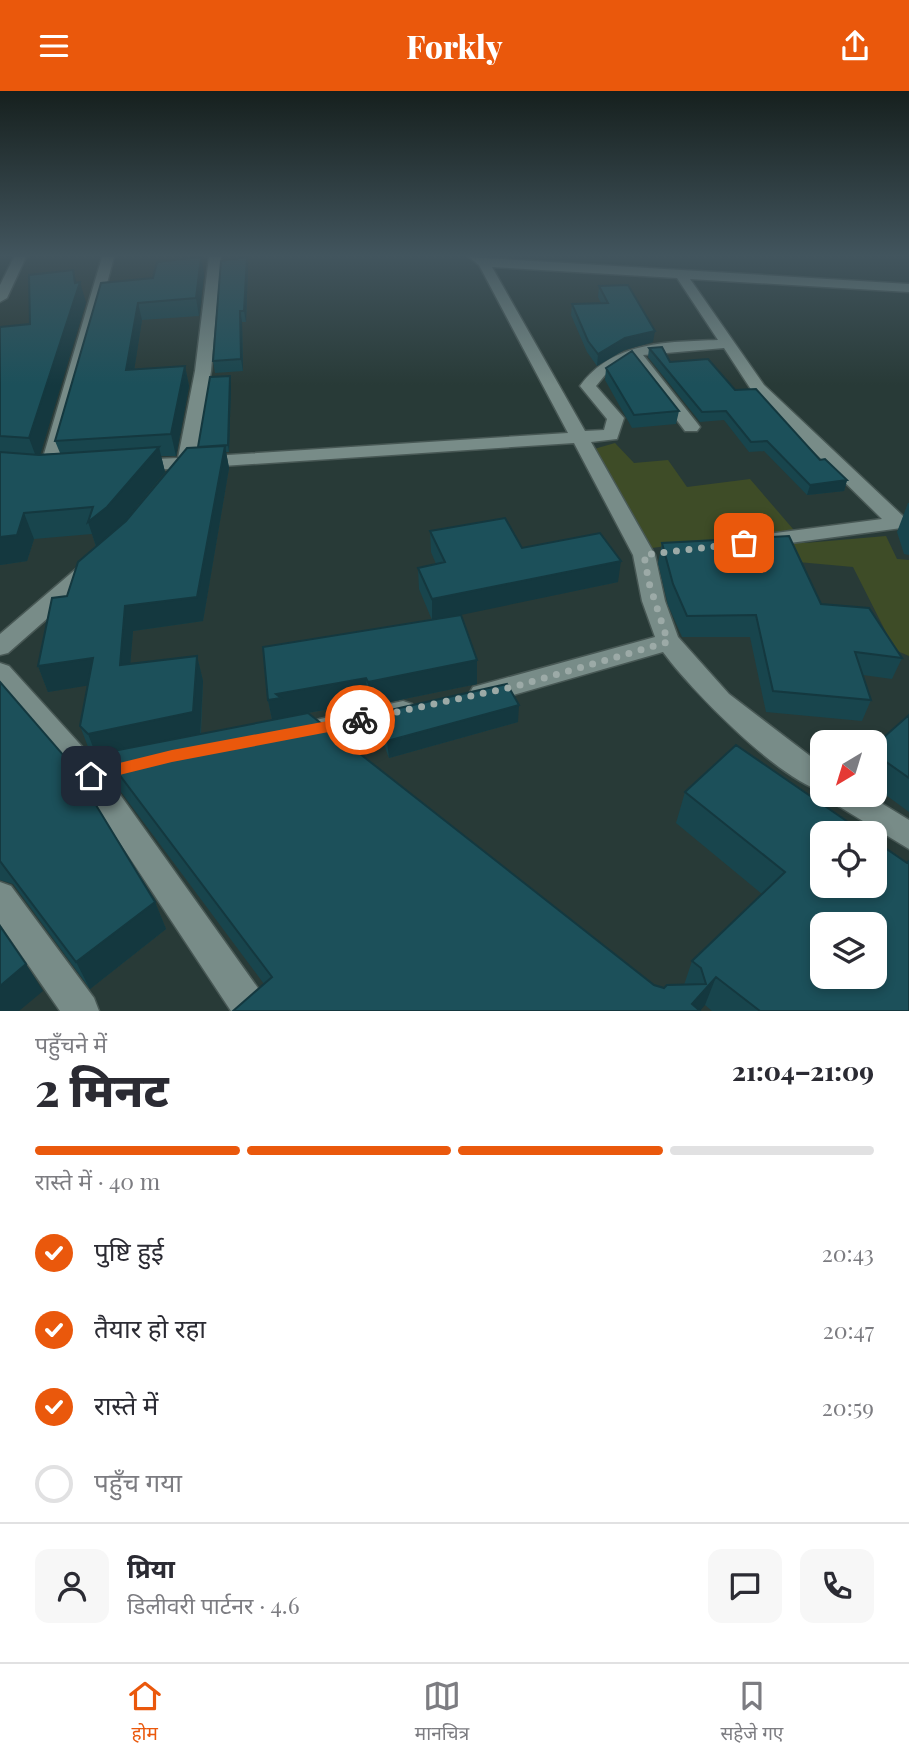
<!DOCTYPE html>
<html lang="hi">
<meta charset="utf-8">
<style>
body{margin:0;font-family:"Playfair Display","Noto Sans Devanagari",serif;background:#f7f7f7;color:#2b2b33;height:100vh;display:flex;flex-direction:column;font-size:26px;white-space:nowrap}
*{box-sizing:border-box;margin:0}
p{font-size:23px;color:#7c7c81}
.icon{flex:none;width:38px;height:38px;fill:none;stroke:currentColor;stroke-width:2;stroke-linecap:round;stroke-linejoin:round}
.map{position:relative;height:920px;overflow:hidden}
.side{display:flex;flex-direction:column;background:#fff;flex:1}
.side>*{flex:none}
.needle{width:46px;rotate:218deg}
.buttons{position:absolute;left:810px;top:639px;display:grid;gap:14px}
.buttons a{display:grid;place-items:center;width:77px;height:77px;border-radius:14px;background:#fff;box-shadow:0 4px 10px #0003;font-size:35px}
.pin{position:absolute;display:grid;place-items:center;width:60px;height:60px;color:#fff;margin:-30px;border-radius:14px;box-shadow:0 4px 10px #0006}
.courier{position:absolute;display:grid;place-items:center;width:70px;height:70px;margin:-35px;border:5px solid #ea580c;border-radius:50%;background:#fff;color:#222;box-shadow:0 2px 9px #0007}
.summary em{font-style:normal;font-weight:800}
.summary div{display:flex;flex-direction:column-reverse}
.summary{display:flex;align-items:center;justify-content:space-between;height:119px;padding:0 35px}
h1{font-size:46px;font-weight:800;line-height:52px}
.bar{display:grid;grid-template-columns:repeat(4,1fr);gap:10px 7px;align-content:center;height:84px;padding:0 35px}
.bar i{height:9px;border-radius:5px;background:#e1e1e2}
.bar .selected{background:#ea580c}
.bar p{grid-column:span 4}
.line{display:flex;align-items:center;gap:18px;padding:0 35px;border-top:2px solid #e1e1e2}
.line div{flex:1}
.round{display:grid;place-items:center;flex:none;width:74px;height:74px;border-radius:14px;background:#f7f7f7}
ol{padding:0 35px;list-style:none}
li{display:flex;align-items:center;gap:21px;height:77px}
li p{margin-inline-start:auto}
li .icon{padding:7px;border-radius:50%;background:#ea580c;color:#fff;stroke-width:4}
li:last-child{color:#7c7c81}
li i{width:38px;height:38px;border:4px solid #e1e1e2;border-radius:50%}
header{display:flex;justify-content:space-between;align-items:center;height:91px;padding:0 35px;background:#ea580c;color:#fff;font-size:32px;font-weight:800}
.tab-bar{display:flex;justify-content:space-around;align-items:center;height:98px;border-top:2px solid #e1e1e2;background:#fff;font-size:19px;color:#7c7c81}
.tab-bar a{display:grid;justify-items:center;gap:4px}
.tab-bar .selected{color:#ea580c}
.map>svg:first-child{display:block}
.green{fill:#3e4c27}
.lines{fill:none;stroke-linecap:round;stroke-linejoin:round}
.minor-casing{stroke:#485855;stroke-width:3}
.minor{fill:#788c88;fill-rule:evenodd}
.wall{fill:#18454d}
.shaded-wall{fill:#14383f}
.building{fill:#1c505a;stroke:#14383f;stroke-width:2;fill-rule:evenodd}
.route{fill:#ea580c}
.done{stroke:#9caaa7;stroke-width:7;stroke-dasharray:0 12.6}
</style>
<header><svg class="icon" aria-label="menu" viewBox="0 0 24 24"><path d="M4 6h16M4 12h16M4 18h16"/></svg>Forkly<svg class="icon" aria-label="share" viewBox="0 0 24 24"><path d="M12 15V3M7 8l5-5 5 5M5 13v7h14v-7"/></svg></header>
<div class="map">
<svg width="909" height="920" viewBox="0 0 909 920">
<rect width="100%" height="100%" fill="#283a37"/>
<path class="green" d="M615,352L634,372L668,369L687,396L750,388L805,452L886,445L897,468L909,469V565L895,559L853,476L798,471L771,441L652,457L594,358Z"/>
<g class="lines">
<defs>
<path id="minor" d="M14,166H26L7,207L0,211V194Z
M102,166H114L57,380L48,386L41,384L39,380Z
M209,166H221L211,280L196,366L568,342L479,174L469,166L909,193V201L690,188L764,294L903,425L909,426V436L761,456L754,454L751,450L761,444L882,428L752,300L724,257L643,264L697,332L700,336L697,340H685L631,268L605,284L596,295L624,327L617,348L591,351L655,464L665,510L678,546L729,603L822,674V700C778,688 691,599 663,561L482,613L473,610L469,603L473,596L655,546L642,510L633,464L574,352L192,377L186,386L179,388L170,382L172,378L129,379L126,375L135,369L178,367L195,280ZM492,176L677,187L718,249C667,251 613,250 580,295L607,328L604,339L585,340Z
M91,470L102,477L99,482L8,562L0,564V543L83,472Z
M0,572L9,575L97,672L138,662L148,665L152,673L148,681L111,691L265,907L270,920H231L81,693L0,598Z
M403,610L412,613L416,620L412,627L320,648L311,645L307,638L311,631L320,628Z
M831,704H868L909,729V758L835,713Z
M0,791L11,795L94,907L99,920H60L0,833Z"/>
</defs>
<use href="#minor" class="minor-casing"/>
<use href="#minor" class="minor"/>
</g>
<path class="wall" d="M247,166L248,176L246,231H242L243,280L215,282L213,270Z
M204,182L199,225L142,229L134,279L185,275L189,295L176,365H161L165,381L123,432L198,356L231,292L229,361H226L229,377L203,530L133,540L130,573L197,565L203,590L201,643L272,629L268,609L432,529L419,498L418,477L436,473L431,461L430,440L522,457L618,491L447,526L477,593L370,615L368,611L308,622L654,894L664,897L684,894L692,870L762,803L676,732L685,701L736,654L909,920H712L705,914L264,893L115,693L106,667L98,669L90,661L80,635L88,594L48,601L38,575L67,505L96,456L92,443L34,448L27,470L0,474V236L30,233L86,211L40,363L60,362L55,350L101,192Z
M599,195L653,251L624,259L597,275L587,261L571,224L572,213L601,212L598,206Z
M649,257L670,271L735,299L820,369L847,389L844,400L807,404L764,360L749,361L724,329L700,331L648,266Z
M606,277L679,320L676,333L632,337L605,289Z
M908,412H909V464L904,463L897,441Z
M662,452L821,513L902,567L892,588L863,584L871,609L862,630L766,621L750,546H682L668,514L658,472Z
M0,591L155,811L166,838L90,898L13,793L0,789Z
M377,622L518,631L389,667L378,638Z
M909,624V721L875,696V654Z"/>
<path class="shaded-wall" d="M201,166L204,182L199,225L196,207Z
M247,166L248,176L246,231L244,220Z
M73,179L78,198L80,191L86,211L38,371L29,347L75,192Z
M138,212L142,229L131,299L126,279Z
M240,220L242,231L243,280L241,268Z
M655,240L653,251L624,259L597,275L598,263L625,247Z
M185,275L189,295L176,365L171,343Z
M230,285L231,292L229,361L228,354Z
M225,355L229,377L203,530L133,540L128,600L120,574L125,515Z
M159,356L165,381L115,442L97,458L88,431Z
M847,389L844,400L807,404L810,394Z
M24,422L34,448L27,470L0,474V446Z
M621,470L618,491L432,530V508Z
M197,565L203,590L200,647L103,662L106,667L98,669L88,643Z
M93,567L103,592L48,601L38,575Z
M477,569V593L370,615L368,591Z
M366,587L368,611L285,626L273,633L268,609L276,603Z
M519,614L518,631L389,667L387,650Z
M155,811L166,838L90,898L76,871Z
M26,873L43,900L19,920H0V895Z
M716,886L705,914L700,920L692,913Z"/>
<path class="building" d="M201,166L196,207L138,212L126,279L185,275L171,343L55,350L101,192L153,187L157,171Z
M247,166L244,220H240L241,268L213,270L221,170Z
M73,179L75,192L80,191L29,347L0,345V236L30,233L29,184Z
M628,194L655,240L625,247L598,263L588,250L572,213L608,212L599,195Z
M662,256L670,271L708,268L735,299L756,298L820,369L825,368L847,389L810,394L767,350L751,351L726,320L702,321L649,257Z
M632,260L679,320L634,324L606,277Z
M230,285L228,354L198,356L210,286Z
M225,355L197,506L125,515L120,574L197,565L193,621L88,643L80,635L93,567L38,575L52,507L67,505L78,471L126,430L187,357Z
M159,356L107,416L88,431L93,416L24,422L17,444L0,446V361L39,364Z
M505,427L522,457L600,442L621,470L432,508L418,477L445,471L430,440Z
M789,445L821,513L869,517L902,567L855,561L871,609L773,600L756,524L687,525L673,493L662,452Z
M461,524L477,569L368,591L366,587L276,603L281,607L268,609L263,556Z
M0,591L71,673L155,811L76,871L0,770Z
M507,593L519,614L387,650L377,622Z
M308,622L654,894L664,897L667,894L706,893L701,877L692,870L785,781L685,701L736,654L864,742H822V794H875V750L907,772L909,770V920H760L716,886L692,913L700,920H233L272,886L103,662ZM822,833H875V886H822Z
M909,624V687L875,663V654Z
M0,835L26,873L0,895Z"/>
<linearGradient id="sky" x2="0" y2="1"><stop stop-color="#16201e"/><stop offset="0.56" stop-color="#42555e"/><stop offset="1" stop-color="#42555e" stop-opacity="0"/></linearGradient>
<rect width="909" height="294" fill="url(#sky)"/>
<path class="route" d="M360,624L367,629L360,635L172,671L91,691L83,685L91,679L172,659Z"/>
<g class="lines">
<path class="done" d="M360,629L517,595L668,551L649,492L644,464L744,452"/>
</g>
</svg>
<div class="buttons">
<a><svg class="needle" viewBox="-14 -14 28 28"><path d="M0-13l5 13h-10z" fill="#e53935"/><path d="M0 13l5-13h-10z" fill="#7c7c81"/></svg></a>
<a><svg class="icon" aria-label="locate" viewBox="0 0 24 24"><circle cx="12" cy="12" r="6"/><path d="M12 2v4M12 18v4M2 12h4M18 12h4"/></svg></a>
<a><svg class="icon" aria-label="layers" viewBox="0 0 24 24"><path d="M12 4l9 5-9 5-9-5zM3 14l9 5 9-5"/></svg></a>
</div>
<div class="pin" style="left:744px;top:452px;background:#ea580c"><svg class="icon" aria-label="bag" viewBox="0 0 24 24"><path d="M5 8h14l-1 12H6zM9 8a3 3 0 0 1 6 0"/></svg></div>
<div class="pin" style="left:91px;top:685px;background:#1f2937"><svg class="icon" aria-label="home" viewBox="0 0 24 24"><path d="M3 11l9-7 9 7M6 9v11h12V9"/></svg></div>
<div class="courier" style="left:360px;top:629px"><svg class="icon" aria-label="bike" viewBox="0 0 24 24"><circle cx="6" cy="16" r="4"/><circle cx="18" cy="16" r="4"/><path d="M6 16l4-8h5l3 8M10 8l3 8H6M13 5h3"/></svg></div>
</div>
<section class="side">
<div class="summary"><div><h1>2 मिनट</h1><p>पहुँचने में</p></div><em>21:04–21:09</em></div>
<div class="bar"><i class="selected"></i><i class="selected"></i><i class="selected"></i><i></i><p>रास्ते में · 40 m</p></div>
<ol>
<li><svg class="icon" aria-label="check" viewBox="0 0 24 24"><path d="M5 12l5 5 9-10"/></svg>पुष्टि हुई<p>20:43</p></li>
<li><svg class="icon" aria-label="check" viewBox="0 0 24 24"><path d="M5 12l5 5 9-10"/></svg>तैयार हो रहा<p>20:47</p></li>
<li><svg class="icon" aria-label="check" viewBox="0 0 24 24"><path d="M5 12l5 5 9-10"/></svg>रास्ते में<p>20:59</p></li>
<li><i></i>पहुँच गया</li>
</ol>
<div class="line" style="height:126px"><a class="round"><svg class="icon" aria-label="person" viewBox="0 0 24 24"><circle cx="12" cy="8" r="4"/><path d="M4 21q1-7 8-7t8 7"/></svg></a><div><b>प्रिया</b><p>डिलीवरी पार्टनर · 4.6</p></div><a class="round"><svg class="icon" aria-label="chat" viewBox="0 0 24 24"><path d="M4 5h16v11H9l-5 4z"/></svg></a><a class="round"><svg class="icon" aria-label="phone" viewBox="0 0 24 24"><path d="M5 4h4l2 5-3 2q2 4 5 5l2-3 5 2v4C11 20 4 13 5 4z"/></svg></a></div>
</section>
<nav class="tab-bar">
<a class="selected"><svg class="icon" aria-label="home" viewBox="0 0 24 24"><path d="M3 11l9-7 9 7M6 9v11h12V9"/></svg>होम</a>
<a><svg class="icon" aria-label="map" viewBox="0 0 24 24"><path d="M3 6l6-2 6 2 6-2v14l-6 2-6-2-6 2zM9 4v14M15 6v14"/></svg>मानचित्र</a>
<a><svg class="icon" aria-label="saved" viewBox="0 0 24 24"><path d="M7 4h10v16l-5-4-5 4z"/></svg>सहेजे गए</a>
</nav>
